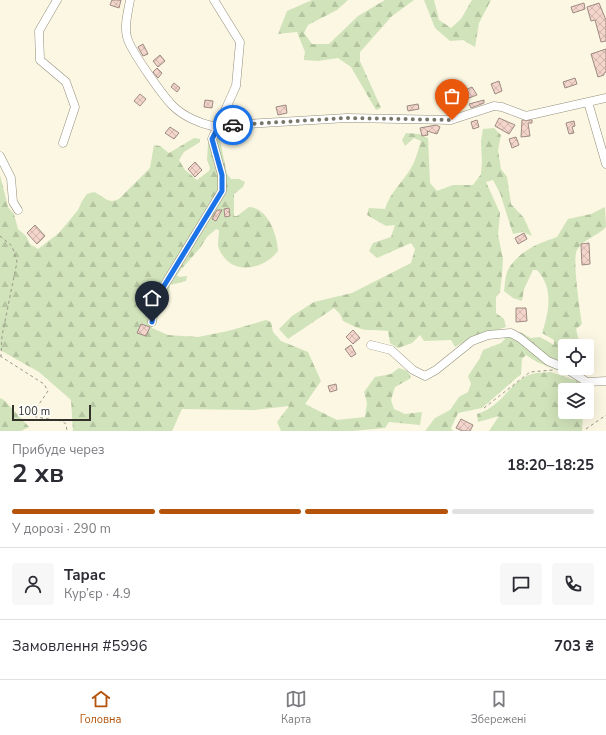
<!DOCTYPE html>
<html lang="uk">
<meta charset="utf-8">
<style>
body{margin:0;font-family:"Nunito Sans",sans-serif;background:#f7f7f7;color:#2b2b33;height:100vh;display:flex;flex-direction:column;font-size:15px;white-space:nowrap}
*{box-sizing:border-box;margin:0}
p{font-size:13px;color:#7c7c81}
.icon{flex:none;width:22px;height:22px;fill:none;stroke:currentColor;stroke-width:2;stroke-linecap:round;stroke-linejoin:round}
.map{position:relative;height:431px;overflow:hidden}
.details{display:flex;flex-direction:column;background:#fff;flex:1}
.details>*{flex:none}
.fabs{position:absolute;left:558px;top:339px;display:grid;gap:8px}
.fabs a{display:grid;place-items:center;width:36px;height:36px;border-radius:4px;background:#fff;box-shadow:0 4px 16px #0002;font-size:20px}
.scale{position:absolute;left:12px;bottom:10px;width:79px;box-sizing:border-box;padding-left:4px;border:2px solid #33322a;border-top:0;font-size:11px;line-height:14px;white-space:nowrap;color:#33322a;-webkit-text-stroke:3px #fff;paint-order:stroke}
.pin{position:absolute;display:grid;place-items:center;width:34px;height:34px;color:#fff;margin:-41px -17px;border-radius:50% 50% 50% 0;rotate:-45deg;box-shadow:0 0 4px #0007}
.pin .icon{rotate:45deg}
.courier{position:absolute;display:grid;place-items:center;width:40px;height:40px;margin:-20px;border:3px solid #1a73e8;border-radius:50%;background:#fff;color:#222;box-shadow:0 1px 5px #0007}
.head em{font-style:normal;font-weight:700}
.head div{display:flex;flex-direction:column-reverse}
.head{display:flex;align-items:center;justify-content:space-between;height:68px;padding:0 12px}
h1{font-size:26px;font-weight:700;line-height:30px}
.bar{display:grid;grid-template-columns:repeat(4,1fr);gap:6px 4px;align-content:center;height:48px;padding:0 12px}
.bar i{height:5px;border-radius:3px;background:#e1e1e2}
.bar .active{background:#b45309}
.bar p{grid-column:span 4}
.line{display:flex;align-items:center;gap:10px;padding:0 12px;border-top:1px solid #e1e1e2}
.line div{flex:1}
.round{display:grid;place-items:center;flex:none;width:42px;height:42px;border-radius:4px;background:#f7f7f7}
.dock{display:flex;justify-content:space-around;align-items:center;height:56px;border-top:1px solid #e1e1e2;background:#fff;font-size:11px;color:#7c7c81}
.dock a{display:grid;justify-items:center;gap:2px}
.dock .active{color:#b45309}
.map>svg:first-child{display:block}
.forest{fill:url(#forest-firs)}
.building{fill:url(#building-cross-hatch);stroke:#9f8a83}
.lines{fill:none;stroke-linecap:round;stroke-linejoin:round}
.minor-casing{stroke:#938f7c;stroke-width:9}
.path{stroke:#9a9789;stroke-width:1;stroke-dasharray:3 3;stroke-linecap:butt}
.minor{stroke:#fff;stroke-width:8}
.done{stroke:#79776a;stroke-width:4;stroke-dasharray:0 7.2}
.route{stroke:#1a73e8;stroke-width:5}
</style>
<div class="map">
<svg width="606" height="431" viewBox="0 0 606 431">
<defs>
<pattern id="forest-firs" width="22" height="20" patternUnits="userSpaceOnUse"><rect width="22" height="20" fill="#d1e3ba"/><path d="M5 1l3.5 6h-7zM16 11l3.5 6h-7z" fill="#b4c3a0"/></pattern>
<pattern id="building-cross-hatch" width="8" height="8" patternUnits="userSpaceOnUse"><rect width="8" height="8" fill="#f4d5cb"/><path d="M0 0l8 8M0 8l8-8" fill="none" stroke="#d2b7ae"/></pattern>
</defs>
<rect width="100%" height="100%" fill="#fbf7e2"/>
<path class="forest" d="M312,0H348L337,10L308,25L304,33L312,44H329L358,16L385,0H414L392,16L360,52V61L381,108L376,110L351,67L338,58L318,61L304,60L305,52L297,32L278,34L287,11Z
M424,0H434L439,20L451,28L461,19L472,0H491L479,23L475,47L463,40L450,41L435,28Z
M494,128L501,135L498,150L501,169L507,177L511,204L524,218L532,236L523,232L513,234L500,193L493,180L486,182L500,213L498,235L503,259L502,275L500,292L496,297V313L504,319L506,327L471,338L455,347L451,340L424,341L420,335L412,343L398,348L390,343L388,331C381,330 375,330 368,330C360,330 350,324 343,321L340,314L334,308L288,339L279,329L292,316L314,302L352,293L411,263L415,249L411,243L377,258L369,251L373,243L391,237L395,225L386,226L367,215L369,208L385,209C390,192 403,182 411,168C416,160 418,150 421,141L414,138L405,146L402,140L406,133L419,134L428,138L430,183L437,191L453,185H473L481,174L482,161L481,141L483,129Z
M219,135L227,174L231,179H239L245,182L243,187L234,194V216H237L249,207C268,208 277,234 278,251C262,271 231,276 219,249C217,244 219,236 219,230L216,229L207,237L200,248L179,272L177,275L179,277L187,276L186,281L170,285L169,292L165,297L151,302L148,319L152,328L168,335L198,337L228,331L266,320L271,322L273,332L281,341L308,352L321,381L305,404L337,420L365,417L367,403L364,392L375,377L391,374L399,368L408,371L411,378L395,387L391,400L394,409L405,414L422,412L420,425L389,422L385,428L352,431H281L277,422L289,406L253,410L182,409L172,431H73L71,400L39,372L0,350V175L8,207L14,214L18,229L26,236L30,244L38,249L59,233L78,210L82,201L87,194L94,192C104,196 109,206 120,198L150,168L154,145L160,146L169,153L194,138L200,139V142L184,152L179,160L185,170L197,180L209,171L210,168L207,160L208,144L216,136Z
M605,207L606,227C598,236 583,239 577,250C572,259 580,311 582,324L576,329L580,346H565V368H581L579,379L537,362L526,355L522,359L521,374L482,408L458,413L451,428L453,431H425L435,418L450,410L459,397L468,392L471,384L468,376L480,358L483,350L501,343L505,339L499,335L520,332L531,338L540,337L554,345V340L542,333C549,312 554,288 537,270H533L524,289L522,301L513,298L504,291C505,285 505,276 508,270C518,251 539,243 557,237L568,219L591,214Z
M551,372L583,383L584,390H565V412H583L582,431H489L499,416L478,422L477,414C504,406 509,381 532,374C538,372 545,373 551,372Z
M0,398L4,400L29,427L21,431H0Z"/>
<path class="building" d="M112,0H121L119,8L110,5Z
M584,3L585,9L573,13L571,7Z
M599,3L606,20V41L601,42L595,20L591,21L587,7Z
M143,44L148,54L143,56L138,47Z
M606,49V72L604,73V75L598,77L591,54Z
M160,55L165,61L158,67L153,61Z
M157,68L162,73L158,78L153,72Z
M575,78L577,84L565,88L563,82Z
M499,81L502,91L495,94L491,84Z
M174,83L180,88L177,92L171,87Z
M472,87L477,95L469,98L465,90Z
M140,94L146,99L140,106L134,101Z
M457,99L459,103L452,106L450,102Z
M205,100L213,101L212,108L204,107Z
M484,100V103L471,108L469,104Z
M418,104L419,109L408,111L407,106Z
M286,105L287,113L278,115L276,107Z
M499,118L515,125L509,134L495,126Z
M477,120L479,127L473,129L471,122Z
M522,120H532V123H528L530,136L521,137Z
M574,121L575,126L572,127L574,133L569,134L566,123Z
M436,125L440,127L437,134L427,131L428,135L422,136L420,128Z
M170,127L179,133L174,139L165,133Z
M516,137L519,145L512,148L509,139Z
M195,162L202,170L195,177L188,169Z
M229,208L230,216L225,217L224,209Z
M217,210H222L216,221L212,219Z
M35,225L45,236L37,244L27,233Z
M524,233L527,239L518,244L515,238Z
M589,243L590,264L582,265L581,244Z
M516,308H526L527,321L516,322Z
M141,324L150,327L146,336L137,333Z
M353,330L360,338L353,344L346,337Z
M351,345L356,354L351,357L345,349Z
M336,384L337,390L330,392L328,386Z
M461,419L473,425L470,431H462L456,428Z"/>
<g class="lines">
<defs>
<path id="minor" d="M57,0L39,31L40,60L66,82L75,107L63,143
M130,0C128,12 124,25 127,37C130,50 163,96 173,106C183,116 199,123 212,126L347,118L451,120L494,106L502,107L526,116L606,98
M588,102L606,164
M0,156L11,178L13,202L18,210
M152,322L156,299L222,191V175L212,139L236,86L240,42L214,0
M371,345L391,350L413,370L425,376L436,370L472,341L488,335L511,333L520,338L548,361L565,368
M565,368L587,382L606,381"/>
</defs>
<use href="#minor" class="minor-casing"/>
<path class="path" d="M0,236L12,246L17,262L2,336L1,356
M0,356L44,384L48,391L33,413L36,417L62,421L66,424L67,431
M484,408L530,372L553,370
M586,429L606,415"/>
<use href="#minor" class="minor"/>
</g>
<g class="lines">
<path class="done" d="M233,125L346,118L452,120"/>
<path class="route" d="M152,322L156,299L222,191V175L212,139L219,126L233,125"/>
</g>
</svg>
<div class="fabs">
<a><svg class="icon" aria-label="locate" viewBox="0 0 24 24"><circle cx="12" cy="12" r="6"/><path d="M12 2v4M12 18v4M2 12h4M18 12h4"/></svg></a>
<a><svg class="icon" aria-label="layers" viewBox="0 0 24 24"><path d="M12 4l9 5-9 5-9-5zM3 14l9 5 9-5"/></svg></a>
</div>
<div class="scale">100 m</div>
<div class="pin" style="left:452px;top:120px;background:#ea580c"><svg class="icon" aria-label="bag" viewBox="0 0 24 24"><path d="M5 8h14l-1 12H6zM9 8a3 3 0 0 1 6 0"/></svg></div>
<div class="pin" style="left:152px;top:322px;background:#1f2937"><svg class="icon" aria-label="home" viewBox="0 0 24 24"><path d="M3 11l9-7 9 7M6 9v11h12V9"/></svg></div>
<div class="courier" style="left:233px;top:125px"><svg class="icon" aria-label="car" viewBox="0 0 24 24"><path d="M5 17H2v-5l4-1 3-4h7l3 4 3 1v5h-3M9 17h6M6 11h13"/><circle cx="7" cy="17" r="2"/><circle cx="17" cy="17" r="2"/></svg></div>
</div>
<section class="details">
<div class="head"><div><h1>2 хв</h1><p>Прибуде через</p></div><em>18:20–18:25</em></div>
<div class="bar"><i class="active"></i><i class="active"></i><i class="active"></i><i></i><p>У дорозі · 290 m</p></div>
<div class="line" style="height:72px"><a class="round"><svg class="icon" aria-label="person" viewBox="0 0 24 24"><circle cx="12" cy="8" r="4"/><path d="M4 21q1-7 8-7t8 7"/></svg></a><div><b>Тарас</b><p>Кур’єр · 4.9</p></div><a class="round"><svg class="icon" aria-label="chat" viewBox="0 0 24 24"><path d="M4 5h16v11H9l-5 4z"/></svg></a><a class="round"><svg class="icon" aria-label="phone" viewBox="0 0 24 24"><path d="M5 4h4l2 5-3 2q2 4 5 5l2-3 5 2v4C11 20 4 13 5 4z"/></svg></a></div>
<div class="line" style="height:52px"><div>Замовлення #5996</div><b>703 ₴</b></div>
</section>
<nav class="dock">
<a class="active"><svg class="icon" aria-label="home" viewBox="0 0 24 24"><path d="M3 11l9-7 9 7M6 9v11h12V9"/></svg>Головна</a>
<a><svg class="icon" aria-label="map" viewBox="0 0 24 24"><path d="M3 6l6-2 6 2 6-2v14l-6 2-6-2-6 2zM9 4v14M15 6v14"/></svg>Карта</a>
<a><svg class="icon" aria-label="saved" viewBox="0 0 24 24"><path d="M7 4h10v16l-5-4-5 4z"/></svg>Збережені</a>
</nav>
